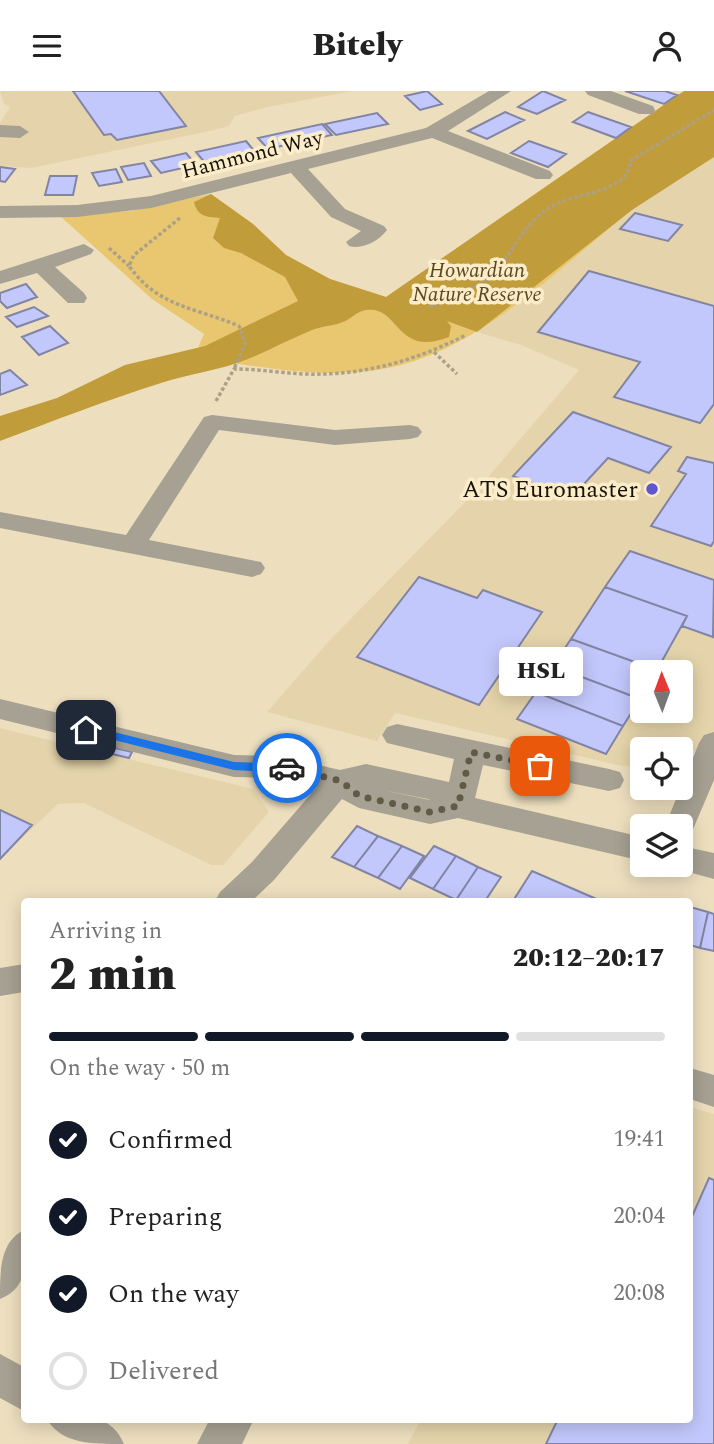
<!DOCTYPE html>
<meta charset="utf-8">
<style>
body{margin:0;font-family:Spectral,serif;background:#f2f2f2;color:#222;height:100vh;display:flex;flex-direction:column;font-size:26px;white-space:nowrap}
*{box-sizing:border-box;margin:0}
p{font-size:23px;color:#767676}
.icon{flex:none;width:38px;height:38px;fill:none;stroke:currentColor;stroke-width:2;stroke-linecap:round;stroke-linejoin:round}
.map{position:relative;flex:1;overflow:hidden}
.drawer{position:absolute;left:21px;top:807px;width:672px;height:525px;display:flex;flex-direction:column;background:#fff;border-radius:7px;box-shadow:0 4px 18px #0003}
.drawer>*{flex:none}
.needle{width:46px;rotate:359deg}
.fabs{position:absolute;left:630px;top:569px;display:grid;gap:14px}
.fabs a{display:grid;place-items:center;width:63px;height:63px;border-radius:7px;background:#fff;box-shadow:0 4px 18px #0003;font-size:35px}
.pin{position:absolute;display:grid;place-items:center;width:60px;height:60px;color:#fff;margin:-30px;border-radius:14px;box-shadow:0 4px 10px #0006}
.courier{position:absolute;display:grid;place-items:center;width:70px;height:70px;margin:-35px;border:5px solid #1a73e8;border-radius:50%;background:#fff;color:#222;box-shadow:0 2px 9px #0007}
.bubble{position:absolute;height:49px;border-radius:7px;background:#fff;box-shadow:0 4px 18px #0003;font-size:23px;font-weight:800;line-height:49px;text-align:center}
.head em{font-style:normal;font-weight:800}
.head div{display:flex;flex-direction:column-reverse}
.head{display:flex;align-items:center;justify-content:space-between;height:119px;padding:0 28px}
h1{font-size:46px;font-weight:800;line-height:52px}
.bar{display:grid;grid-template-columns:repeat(4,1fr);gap:10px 7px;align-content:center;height:84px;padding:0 28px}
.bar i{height:9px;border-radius:5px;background:#e0e0e0}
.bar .current{background:#111827}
.bar p{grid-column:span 4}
ol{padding:0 28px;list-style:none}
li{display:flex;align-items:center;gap:21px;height:77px}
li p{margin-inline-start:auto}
li .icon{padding:7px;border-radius:50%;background:#111827;color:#fff;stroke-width:4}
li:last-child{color:#767676}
li i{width:38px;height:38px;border:4px solid #e0e0e0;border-radius:50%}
header{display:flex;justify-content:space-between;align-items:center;height:91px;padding:0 28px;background:#fff;font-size:32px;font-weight:800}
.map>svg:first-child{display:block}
.built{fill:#e5d4ab;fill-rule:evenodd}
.green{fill:#e9c770}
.forest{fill:#c19c3a}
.building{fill:#c3c8fc;stroke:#8184a3;stroke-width:2}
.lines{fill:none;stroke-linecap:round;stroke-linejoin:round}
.path{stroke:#aca186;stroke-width:3.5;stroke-dasharray:3.5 2.5;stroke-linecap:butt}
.minor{fill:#a6a192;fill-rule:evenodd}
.route{fill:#1a73e8}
.done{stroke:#615a46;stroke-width:7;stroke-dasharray:0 12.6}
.poi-dot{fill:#5f57d0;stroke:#fbedca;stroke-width:2.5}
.labels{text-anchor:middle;stroke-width:7;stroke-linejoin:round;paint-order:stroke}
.far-street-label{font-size:21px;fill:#161206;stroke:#fbedca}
.far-park-label{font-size:21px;font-style:italic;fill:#594921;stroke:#fbedca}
.poi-label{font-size:24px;fill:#161206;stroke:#fbedca;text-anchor:end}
</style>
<header><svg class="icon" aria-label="menu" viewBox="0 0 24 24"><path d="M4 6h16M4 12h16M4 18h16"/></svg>Bitely<svg class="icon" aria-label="person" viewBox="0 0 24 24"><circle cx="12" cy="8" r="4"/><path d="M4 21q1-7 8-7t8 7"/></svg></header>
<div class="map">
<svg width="714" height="1353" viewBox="0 0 714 1353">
<rect width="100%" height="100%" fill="#eddfbe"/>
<path class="built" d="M0,0H353L268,16L235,25L229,35L210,40L31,77L0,75V32L10,16L4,13Z
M714,66V664L681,657L642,658V676L622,675L395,622L377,650L267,621L328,551L477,399L579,279L521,254L477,241L632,119ZM642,581H681V620H642Z
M0,637L253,698L269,721L223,774H211L84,712L58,713L0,768Z
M690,1016L714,1023V1353H408L421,1328H690Z"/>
<path class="green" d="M684,0H714V66C686,84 655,100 629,121C561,176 487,251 401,274C335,291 260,276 194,266L204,243L152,208L60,125L131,120L211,103L253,133L286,164L330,188L386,206Z"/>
<path class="forest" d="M684,0H714V66L632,119L477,241L447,230L451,235L449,246C395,267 400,214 366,219C357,220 351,228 343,231C333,235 322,235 312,239C290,248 270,259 248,268C221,279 189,283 161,292C107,309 53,330 0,350V325L57,307L125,274L205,255L298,210L285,186L241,162L224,157L213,147L220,127C206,126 197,125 194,111L211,103L253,133L286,164L330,188L386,206Z"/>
<path class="building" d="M73,0H159L186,35L117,49L111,43L104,44Z
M427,0L442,13L420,19L405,5Z
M543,0L565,9L537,23L518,16Z
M625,0H665L677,4L664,13Z
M505,21L524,29L487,48L468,40Z
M588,21L631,36L616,47L573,31Z
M377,22L388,33L336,44L325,33Z
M322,33L332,44L268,58L258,47Z
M246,50L256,62L206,73L196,61Z
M529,50L566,63L548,76L511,62Z
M186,62L196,74L161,82L151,70Z
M144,72L151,85L128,89L121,76Z
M0,76L15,78L5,91L0,90Z
M116,78L122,91L99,95L92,82Z
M50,85H77L73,104H45Z
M635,122L682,134L668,150L620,138Z
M589,180L714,215V313L700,332L614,306L640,271L538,241Z
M26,193L37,206L7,217L0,210V202Z
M34,216L48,225L17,236L6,226Z
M50,235L68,252L39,264L22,246Z
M10,279L27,294L0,304V283Z
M573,321L671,356L649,382L608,367L571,407L513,385Z
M687,366L714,372V450L711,455L651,435L686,383L678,380Z
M630,460L714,489L713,546L682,535L687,525L605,496Z
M419,486L477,507L483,499L542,521L479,614L357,566Z
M605,496L687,525L657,579L571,548Z
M571,548L657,579L642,581L640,608L553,575Z
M553,575L640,608L623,635L536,601Z
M536,601L623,635L606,663L517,628Z
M111,656L132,661L129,667L108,662Z
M0,719L32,734L0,768Z
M357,735L378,745L354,776L332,766Z
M378,745L402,755L378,787L354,776Z
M402,755L424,765L400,798L378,787Z
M434,755L456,765L433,798L410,787Z
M456,765L478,776L456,809L433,798Z
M478,776L501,786L485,810L456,809Z
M532,780L601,810H513Z
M690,816L708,821L700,857L690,854Z
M708,821L714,823V860L700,857Z
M709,1087L714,1089V1353H546L558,1328H690V1130Z"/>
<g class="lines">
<path class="path" d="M180,127L134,164L129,175C159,217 195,216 239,235L245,252L234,278
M109,157L129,175
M430,216C448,207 473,200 488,187C513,166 519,135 552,115C573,102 630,102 630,70L714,19
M434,261L457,283
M216,310L234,278C258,278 281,282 304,283C363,285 414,270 466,244"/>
<path class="minor" d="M489,0H511L448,40L550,80L553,84L550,88H536L432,47L308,78L345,118L384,135L387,139C379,150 362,159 349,155L346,151L361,140L331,126L291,82L151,117L77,126L0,127V115L77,114L151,105L426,37Z
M585,0H611L653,15L655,19L653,23H639L588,4Z
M0,34L20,35L29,41L20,47L0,46Z
M84,153L94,159L91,163L55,176L84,202L87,207L84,212H68L37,182L0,193V180Z
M212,324L335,339L410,334L418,336L422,341L418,346L410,348L335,354L219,339L149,449L261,471L265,477L261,483L252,486L0,437V421L126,444L204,326Z
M0,608L234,664L280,665L340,679L366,673L449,691L454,668L387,652L382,644L387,636L397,633L609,678L620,681L624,689L620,697L609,700L483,674L475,707L642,746V770L458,727L430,733L359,717L342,708L274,789L252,810H215L220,801L252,771L317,696L280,687L234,686L0,628ZM382,699L428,708L430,709Z
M714,641V689L691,743L681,747V735H665L699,652L704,644Z
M681,755L714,762V788L670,776L669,774H681Z
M24,873V901L0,905V877Z
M690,977L714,984V1016L690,1008Z
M24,1139C27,1167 30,1196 0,1208C0,1179 0,1151 24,1139Z
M0,1263L24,1276V1320L0,1307Z
M47,1328C79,1328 109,1318 124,1353C92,1353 61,1353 47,1328Z
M210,1328H254L242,1353H197Z"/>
</g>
<path class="route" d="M86,634L234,671L287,673L293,677L287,682L234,679L82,641V636Z"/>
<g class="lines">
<path class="done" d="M287,677L341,690L359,705L430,721L458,715L471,661L540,675"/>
</g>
<circle class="poi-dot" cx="652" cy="398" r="7"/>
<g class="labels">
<g class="far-street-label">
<text transform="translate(252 63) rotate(-14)" y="7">Hammond Way</text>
</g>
<g class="far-park-label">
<text x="477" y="186">Howardian<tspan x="477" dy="24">Nature Reserve</tspan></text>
</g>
<g class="poi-label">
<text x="638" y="406">ATS Euromaster</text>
</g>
</g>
</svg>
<div class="fabs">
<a><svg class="needle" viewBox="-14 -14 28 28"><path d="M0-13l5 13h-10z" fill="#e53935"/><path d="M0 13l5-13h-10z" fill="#767676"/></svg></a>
<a><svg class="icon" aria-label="locate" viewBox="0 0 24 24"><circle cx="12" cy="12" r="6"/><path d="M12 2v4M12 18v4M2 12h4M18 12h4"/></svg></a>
<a><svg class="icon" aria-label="layers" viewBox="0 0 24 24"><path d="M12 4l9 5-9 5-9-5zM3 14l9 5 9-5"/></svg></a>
</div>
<div class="pin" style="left:540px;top:675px;background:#ea580c"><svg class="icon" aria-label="bag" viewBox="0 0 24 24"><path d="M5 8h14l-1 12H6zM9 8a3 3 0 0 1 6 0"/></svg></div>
<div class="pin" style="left:86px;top:639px;background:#1f2937"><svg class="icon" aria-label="home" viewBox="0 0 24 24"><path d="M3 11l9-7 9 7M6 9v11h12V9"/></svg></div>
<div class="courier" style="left:287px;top:677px"><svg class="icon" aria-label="car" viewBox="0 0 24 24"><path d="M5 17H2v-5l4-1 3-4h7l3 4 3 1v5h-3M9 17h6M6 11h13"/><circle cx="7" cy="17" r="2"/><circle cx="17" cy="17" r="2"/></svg></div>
<div class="bubble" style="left:499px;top:556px;width:84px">HSL</div>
<section class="drawer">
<div class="head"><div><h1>2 min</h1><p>Arriving in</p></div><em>20:12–20:17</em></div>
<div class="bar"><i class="current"></i><i class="current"></i><i class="current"></i><i></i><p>On the way · 50 m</p></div>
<ol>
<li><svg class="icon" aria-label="check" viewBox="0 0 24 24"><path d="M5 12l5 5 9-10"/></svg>Confirmed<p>19:41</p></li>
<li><svg class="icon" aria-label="check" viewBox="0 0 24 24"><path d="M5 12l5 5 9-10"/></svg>Preparing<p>20:04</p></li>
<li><svg class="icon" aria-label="check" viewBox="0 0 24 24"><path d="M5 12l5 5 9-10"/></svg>On the way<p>20:08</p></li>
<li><i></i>Delivered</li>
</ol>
</section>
</div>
